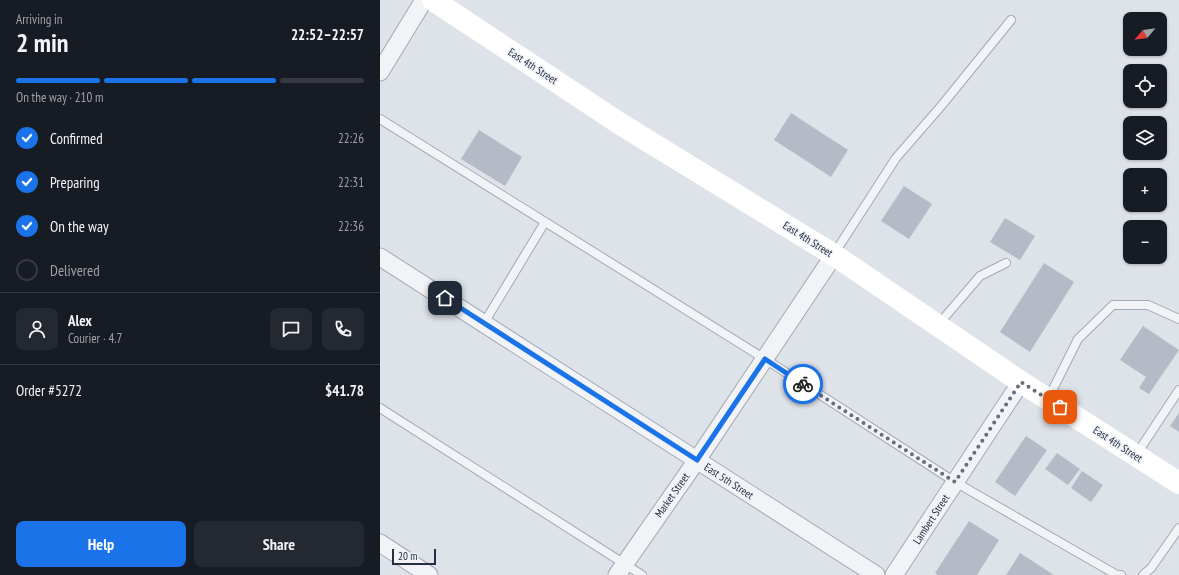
<!DOCTYPE html>
<meta charset="utf-8">
<style>
body{margin:0;font-family:"PT Sans Narrow",sans-serif;background:#242831;color:#f1f3f6;height:100vh;display:flex;flex-direction:column;font-size:15px;white-space:nowrap}
*{box-sizing:border-box;margin:0}
p{font-size:13px;color:#9ea1a6}
.icon{flex:none;width:22px;height:22px;fill:none;stroke:currentColor;stroke-width:2;stroke-linecap:round;stroke-linejoin:round}
.map{position:relative;flex:1;overflow:hidden}
.side{display:flex;flex-direction:column;background:#171b24;width:380px}
.side>*{flex:none}
.needle{width:26px;rotate:241deg}
.tools{position:absolute;left:743px;top:12px;display:grid;gap:8px}
.tools a{display:grid;place-items:center;width:44px;height:44px;border-radius:8px;background:#171b24;box-shadow:0 1px 3px #0004;font-size:20px}
.scale{position:absolute;left:12px;bottom:10px;width:44px;box-sizing:border-box;padding-left:4px;border:2px solid #262f41;border-top:0;font-size:11px;line-height:14px;white-space:nowrap;color:#262f41;-webkit-text-stroke:3px #eef1f6;paint-order:stroke}
.pin{position:absolute;display:grid;place-items:center;width:34px;height:34px;color:#fff;margin:-17px;border-radius:8px;box-shadow:0 2px 6px #0006}
.courier{position:absolute;display:grid;place-items:center;width:40px;height:40px;margin:-20px;border:3px solid #1a73e8;border-radius:50%;background:#fff;color:#222;box-shadow:0 1px 5px #0007}
.head em{font-style:normal;font-weight:600}
.head div{display:flex;flex-direction:column-reverse}
.head{display:flex;align-items:center;justify-content:space-between;height:68px;padding:0 16px}
h1{font-size:26px;font-weight:600;line-height:30px}
.bar{display:grid;grid-template-columns:repeat(4,1fr);gap:6px 4px;align-content:center;height:48px;padding:0 16px}
.bar i{height:5px;border-radius:3px;background:#363941}
.bar .selected{background:#1a73e8}
.bar p{grid-column:span 4}
.line{display:flex;align-items:center;gap:10px;padding:0 16px;border-top:1px solid #363941}
.line div{flex:1}
.round{display:grid;place-items:center;flex:none;width:42px;height:42px;border-radius:8px;background:#242831}
ol{padding:0 16px;list-style:none}
li{display:flex;align-items:center;gap:12px;height:44px}
li p{margin-inline-start:auto}
li .icon{padding:4px;border-radius:50%;background:#1a73e8;color:#fff;stroke-width:4}
li:last-child{color:#9ea1a6}
li i{width:22px;height:22px;border:2px solid #363941;border-radius:50%}
.button{display:flex;gap:8px;margin-top:auto;padding:8px 16px}
.button a{flex:1;height:46px;border-radius:8px;background:#1a73e8;color:#fff;font-size:16px;font-weight:600;line-height:46px;text-align:center}
.button a+a{background:#242831;color:#f1f3f6}
main{display:flex;flex:1;min-height:0}
.map>svg:first-child{display:block}
.building{fill:#b5bbc6}
.lines{fill:none;stroke-linecap:round;stroke-linejoin:round}
.service-casing{stroke:#a3a9b3;stroke-width:10}
.minor-casing{stroke:#a3a9b3;stroke-width:19}
.service{stroke:#f1f3f7;stroke-width:8}
.minor{stroke:#f1f3f7;stroke-width:17}
.secondary{stroke:#fff;stroke-width:22}
.done{stroke:#666e7c;stroke-width:4;stroke-dasharray:0 7.2}
.route{stroke:#1a73e8;stroke-width:5}
.labels{text-anchor:middle;stroke-width:3;stroke-linejoin:round;paint-order:stroke}
.street-label{font-size:11px;fill:#262f41;stroke:#eef1f6}
</style>
<main>
<section class="side">
<div class="head"><div><h1>2 min</h1><p>Arriving in</p></div><em>22:52–22:57</em></div>
<div class="bar"><i class="selected"></i><i class="selected"></i><i class="selected"></i><i></i><p>On the way · 210 m</p></div>
<ol>
<li><svg class="icon" aria-label="check" viewBox="0 0 24 24"><path d="M5 12l5 5 9-10"/></svg>Confirmed<p>22:26</p></li>
<li><svg class="icon" aria-label="check" viewBox="0 0 24 24"><path d="M5 12l5 5 9-10"/></svg>Preparing<p>22:31</p></li>
<li><svg class="icon" aria-label="check" viewBox="0 0 24 24"><path d="M5 12l5 5 9-10"/></svg>On the way<p>22:36</p></li>
<li><i></i>Delivered</li>
</ol>
<div class="line" style="height:72px"><a class="round"><svg class="icon" aria-label="person" viewBox="0 0 24 24"><circle cx="12" cy="8" r="4"/><path d="M4 21q1-7 8-7t8 7"/></svg></a><div><b>Alex</b><p>Courier · 4.7</p></div><a class="round"><svg class="icon" aria-label="chat" viewBox="0 0 24 24"><path d="M4 5h16v11H9l-5 4z"/></svg></a><a class="round"><svg class="icon" aria-label="phone" viewBox="0 0 24 24"><path d="M5 4h4l2 5-3 2q2 4 5 5l2-3 5 2v4C11 20 4 13 5 4z"/></svg></a></div>
<div class="line" style="height:52px"><div>Order #5272</div><b>$41.78</b></div>
<div class="button"><a>Help</a><a>Share</a></div>
</section>
<div class="map">
<svg width="799" height="575" viewBox="0 0 799 575">
<rect width="100%" height="100%" fill="#dee2e9"/>
<path class="building" d="M411,113L468,150L451,177L394,140Z
M99,130L142,157L125,186L81,159Z
M524,186L552,204L529,239L501,221Z
M625,218L655,236L640,260L610,242Z
M664,263L694,282L650,352L620,332Z
M763,326L799,350L769,394L759,388L766,377L740,360Z
M799,413V432L790,426Z
M646,436L667,450L635,496L615,482Z
M677,453L700,469L688,485L665,469Z
M702,471L723,485L711,502L691,488Z
M589,521L619,540L597,575H558L555,573Z
M640,553L674,575H626Z"/>
<g class="lines">
<defs>
<path id="service" d="M0,119L385,359L575,482L737,575H741
M454,254L516,158L562,105L631,20
M104,323L165,222
M558,325L600,276L626,263
M668,399L698,339L733,305H768L799,319
M0,408L262,575
M756,455L799,390
M763,575L771,568L799,528"/>
<path id="minor" d="M0,72L44,0
M0,257L496,575
M0,543L49,575
M237,575L317,460L454,255
M514,575L641,382"/>
</defs>
<use href="#service" class="service-casing"/>
<use href="#minor" class="minor-casing"/>
<use href="#service" class="service"/>
<use href="#minor" class="minor"/>
<path class="secondary" d="M53,0L242,125L454,255L641,382L799,483"/>
</g>
<g class="lines">
<path class="done" d="M423,384L575,482L641,382L680,407"/>
<path class="route" d="M65,298L317,460L385,359L423,384"/>
</g>
<g class="labels">
<g class="street-label">
<text transform="translate(153 66) rotate(33)" y="4">East 4th Street</text>
<text transform="translate(428 239) rotate(32)" y="4">East 4th Street</text>
<text transform="translate(738 444) rotate(33)" y="4">East 4th Street</text>
<text transform="translate(349 481) rotate(33)" y="4">East 5th Street</text>
<text transform="translate(292 495) rotate(-55)" y="4">Market Street</text>
<text transform="translate(551 519) rotate(-57)" y="4">Lambert Street</text>
</g>
</g>
</svg>
<div class="tools">
<a><svg class="needle" viewBox="-14 -14 28 28"><path d="M0-13l5 13h-10z" fill="#e53935"/><path d="M0 13l5-13h-10z" fill="#9ea1a6"/></svg></a>
<a><svg class="icon" aria-label="locate" viewBox="0 0 24 24"><circle cx="12" cy="12" r="6"/><path d="M12 2v4M12 18v4M2 12h4M18 12h4"/></svg></a>
<a><svg class="icon" aria-label="layers" viewBox="0 0 24 24"><path d="M12 4l9 5-9 5-9-5zM3 14l9 5 9-5"/></svg></a>
<a>+</a>
<a>−</a>
</div>
<div class="scale">20 m</div>
<div class="pin" style="left:680px;top:407px;background:#ea580c"><svg class="icon" aria-label="bag" viewBox="0 0 24 24"><path d="M5 8h14l-1 12H6zM9 8a3 3 0 0 1 6 0"/></svg></div>
<div class="pin" style="left:65px;top:298px;background:#1f2937"><svg class="icon" aria-label="home" viewBox="0 0 24 24"><path d="M3 11l9-7 9 7M6 9v11h12V9"/></svg></div>
<div class="courier" style="left:423px;top:384px"><svg class="icon" aria-label="bike" viewBox="0 0 24 24"><circle cx="6" cy="16" r="4"/><circle cx="18" cy="16" r="4"/><path d="M6 16l4-8h5l3 8M10 8l3 8H6M13 5h3"/></svg></div>
</div>
</main>
